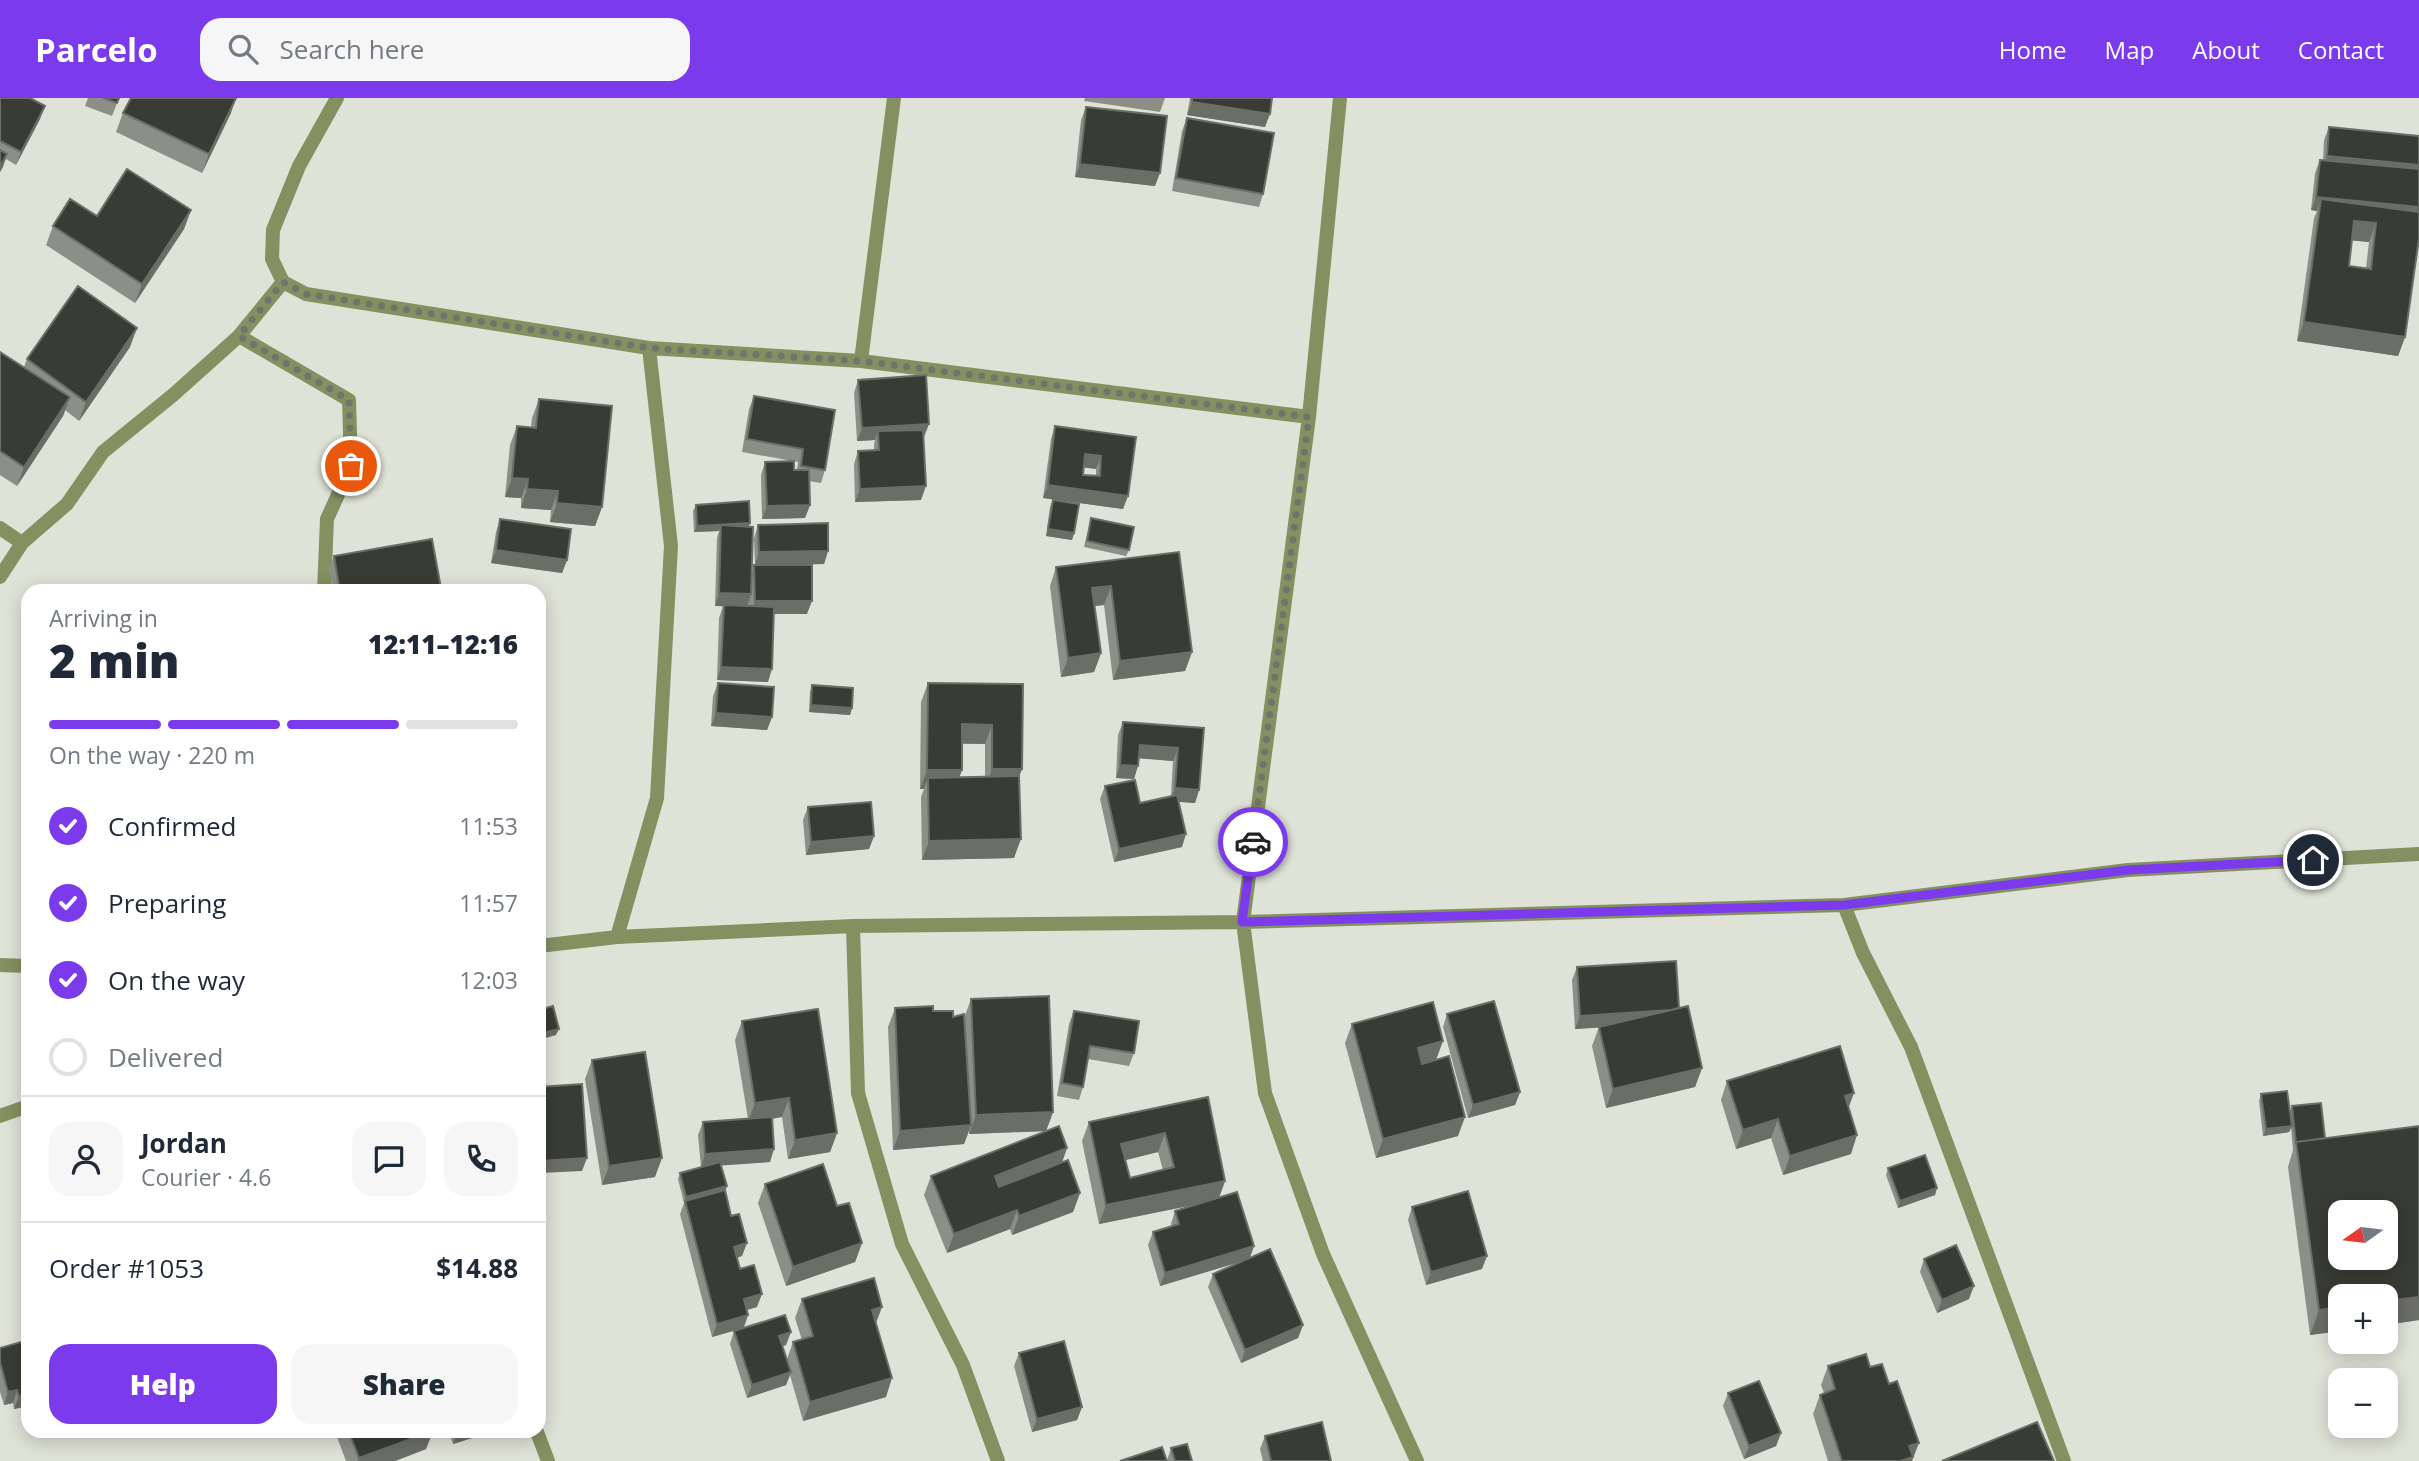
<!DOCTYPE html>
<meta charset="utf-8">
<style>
body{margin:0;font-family:"Open Sans",sans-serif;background:#f6f6f7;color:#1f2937;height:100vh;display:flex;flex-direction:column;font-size:26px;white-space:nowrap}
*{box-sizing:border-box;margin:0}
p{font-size:23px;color:#747a83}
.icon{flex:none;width:38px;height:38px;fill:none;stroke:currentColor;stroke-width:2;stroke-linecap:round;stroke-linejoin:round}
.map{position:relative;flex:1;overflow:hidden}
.panel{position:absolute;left:21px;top:486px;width:525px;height:854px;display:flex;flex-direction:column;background:#fff;border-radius:21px;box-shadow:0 4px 18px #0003}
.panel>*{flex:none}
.needle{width:46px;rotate:256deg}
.fabs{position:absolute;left:2328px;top:1102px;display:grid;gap:14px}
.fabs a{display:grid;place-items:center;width:70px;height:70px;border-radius:14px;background:#fff;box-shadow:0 4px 18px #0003;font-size:35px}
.pin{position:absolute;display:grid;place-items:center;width:60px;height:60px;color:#fff;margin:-30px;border:4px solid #fff;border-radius:50%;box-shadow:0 2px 7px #0007}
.courier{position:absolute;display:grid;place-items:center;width:70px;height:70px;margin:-35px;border:5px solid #7c3aed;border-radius:50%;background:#fff;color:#222;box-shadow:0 2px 9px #0007}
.headline em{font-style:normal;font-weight:800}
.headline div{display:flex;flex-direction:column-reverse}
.headline{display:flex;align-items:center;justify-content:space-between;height:119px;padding:0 28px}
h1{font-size:46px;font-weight:800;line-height:52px}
.bar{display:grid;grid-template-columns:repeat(4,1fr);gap:10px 7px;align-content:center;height:84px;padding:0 28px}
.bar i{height:9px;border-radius:5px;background:#e0e1e3}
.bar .current{background:#7c3aed}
.bar p{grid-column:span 4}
.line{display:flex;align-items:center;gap:18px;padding:0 28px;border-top:2px solid #e0e1e3}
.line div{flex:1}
.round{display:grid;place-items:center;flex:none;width:74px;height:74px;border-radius:21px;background:#f6f6f7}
ol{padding:0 28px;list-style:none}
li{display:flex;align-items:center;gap:21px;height:77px}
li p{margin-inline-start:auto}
li .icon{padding:7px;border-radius:50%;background:#7c3aed;color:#fff;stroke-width:4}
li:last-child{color:#747a83}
li i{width:38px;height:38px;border:4px solid #e0e1e3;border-radius:50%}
.cta{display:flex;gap:14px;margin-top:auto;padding:14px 28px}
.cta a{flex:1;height:80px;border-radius:21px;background:#7c3aed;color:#fff;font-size:28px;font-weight:800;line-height:80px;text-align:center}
.cta a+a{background:#f6f6f7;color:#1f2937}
header{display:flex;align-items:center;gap:42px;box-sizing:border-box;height:98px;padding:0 35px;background:#7c3aed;color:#fff}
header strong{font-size:33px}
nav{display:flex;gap:38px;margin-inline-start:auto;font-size:24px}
.search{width:490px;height:63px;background:#f6f6f7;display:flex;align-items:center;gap:18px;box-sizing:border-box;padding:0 24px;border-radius:21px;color:#747a83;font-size:26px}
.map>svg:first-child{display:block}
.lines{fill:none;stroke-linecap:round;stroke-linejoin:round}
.street{stroke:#839060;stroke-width:14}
.wall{fill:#8c8f86;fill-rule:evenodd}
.shaded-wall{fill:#6b6e65}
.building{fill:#393c34;stroke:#6b6e65;stroke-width:2;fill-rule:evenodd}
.done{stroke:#71736c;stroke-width:7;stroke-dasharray:0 12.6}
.route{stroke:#7c3aed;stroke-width:9}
</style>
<header>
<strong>Parcelo</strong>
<div class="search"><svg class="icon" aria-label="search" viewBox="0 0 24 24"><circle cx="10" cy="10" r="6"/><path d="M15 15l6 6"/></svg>Search here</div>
<nav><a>Home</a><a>Map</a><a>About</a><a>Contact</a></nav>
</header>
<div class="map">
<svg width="2419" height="1363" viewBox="0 0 2419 1363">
<rect width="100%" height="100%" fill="#dfe2d7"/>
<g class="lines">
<path class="street" d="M337,0L299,68L273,132L272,161L283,184L306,196L649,250L861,263L1309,319
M1340,0L1309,319L1243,824L1265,995L1323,1156L1417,1363
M239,238L349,302L351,368L327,421L324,494
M861,263L894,0
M0,430L22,445
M0,479L22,445L67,406L103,354L173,297L239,238L283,184
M1844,807L1863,855L1911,949L2064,1363
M853,828L858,995L902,1146L963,1267L998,1363
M617,839L657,700L671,448L649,250
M539,848L617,839L853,828L1243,824L1844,807L2128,772L2419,756
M0,867L28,868
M0,1018L28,1008
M537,1334L548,1363"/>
</g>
<path class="wall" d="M0,0L40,21L16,67L6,61L0,74Z
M88,0H119L112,18L85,8Z
M1085,0H1165L1160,14L1084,3Z
M1190,0H1272L1265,29L1187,17Z
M1086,9L1155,88L1075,79L1081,22Z
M123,15H231L202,75L116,34Z
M1187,20L1263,96L1259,109L1172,93L1182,33Z
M2329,29L2419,38L2405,239L2398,258L2297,243L2314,120L2317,113L2311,112L2315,75L2320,62H2323L2324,42ZM2352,142L2369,144L2366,170L2349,168Z
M191,112L184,131L135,205L46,147L53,128L97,118Z
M130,249L79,323L65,312L63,318L17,388L0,377V254L24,269L27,261Z
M858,282L924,339L921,402L855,404L854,366L858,353L874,352V346L875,342L857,343L854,295Z
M754,298L825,372L821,385L809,383L810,407L805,420L762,421L761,377L765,364L794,372H797L798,364L742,354L749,311Z
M539,301L602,409L595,428L550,424L551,412L521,410V400L505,399L510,347L517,328L531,329L532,320Z
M1055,328L1136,339L1123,411L1043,400L1051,341ZM1084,369L1096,371V378L1083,377Z
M1053,402L1074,435L1072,442L1046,438L1050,409Z
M696,407L750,425L749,428L752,474L755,467L754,440L758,427L828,453L824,466L766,467L807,516H774L768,584L717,582L719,520L723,508H715L717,440L719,433L694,434L693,413Z
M1091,420L1129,452L1126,458L1084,449Z
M500,421L567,462L562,475L491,465L496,434Z
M1179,454L1192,554L1185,573L1113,582L1104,507L1094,508L1101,555L1094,574L1061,579L1050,488L1056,469Z
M334,458L441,490L439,494H333L329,471Z
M718,585L772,619L767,632L711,628L713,598Z
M928,585L1023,586L1022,671L1019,678L1014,760L922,762L921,699L924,691H920L921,604ZM962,646H985V679H959L962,672Z
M812,587L852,610L850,617L809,614L810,594Z
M1123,624L1204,630L1199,692L1195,705L1179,704L1182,749L1114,764L1100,701L1105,688L1140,705L1171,698L1173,663L1139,660L1134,681L1116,680L1118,637Z
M808,709L874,738L869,751L806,757L803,722Z
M1577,869L1679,910L1702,970L1695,989L1606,1010L1592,948L1599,929L1575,931L1572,882Z
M971,901L1053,1014L1046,1033L969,1036V1033L964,1046L893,1052L888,929L895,910L933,913L953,919L964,920Z
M1074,913L1134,955L1129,968L1088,961L1083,989L1079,1002L1057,998L1069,926Z
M1447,916L1520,994L1515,1007L1468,1020L1443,929Z
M742,923L837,1035L830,1054L788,1061L782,1019L772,1021L770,1064L721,1067L727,1088L725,1093L742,1158L737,1160L740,1171L757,1209L747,1212L748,1217L744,1230L786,1247L782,1248L787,1261L793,1244L802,1242L795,1220L802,1201L876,1225L886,1299L803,1323L790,1277L786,1287L747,1300L730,1246L734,1233L737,1232L712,1239L680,1116L684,1105L678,1081L680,1075L701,1069L698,1037L703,1024L748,1021L735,942Z
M1352,926L1436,962L1458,1038L1376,1060L1345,945Z
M592,962L655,1079L602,1087L585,981Z
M1727,983L1849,1009L1851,1056L1783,1077L1771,1040L1736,1051L1721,1002Z
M2261,996L2290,1013L2292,1008L2325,1040L2419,1028V1222L2385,1227V1199H2340V1233L2310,1237L2288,1069L2293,1052L2291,1030L2289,1034L2263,1038L2259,1003Z
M1208,999L1225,1083L1219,1100L1254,1148L1250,1160L1303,1227L1298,1240L1241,1265L1208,1189L1213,1176L1240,1164L1160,1188L1148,1147L1153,1134L1172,1129L1171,1126L1175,1113L1198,1106L1099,1126L1082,1043L1089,1024ZM1158,1054L1163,1072L1130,1080L1125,1062Z
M1067,1050L1062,1065L1080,1095L1073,1114L1012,1137L1010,1131L947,1155L924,1097L931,1078Z
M1888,1070L1937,1090L1935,1097L1898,1110L1886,1077Z
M765,1086L837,1108L862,1145L855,1164L786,1188L758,1105Z
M1412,1109L1482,1171L1426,1187L1408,1122Z
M1924,1161L1969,1201L1937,1215L1920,1174Z
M0,1250L28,1308L14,1311L13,1305L4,1307L0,1294Z
M1019,1255L1082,1309L1077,1322L1032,1334L1014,1268Z
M1828,1268L1870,1269L1912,1363H1828L1813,1316L1820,1297L1824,1295L1821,1287Z
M1728,1295L1781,1335L1776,1348L1744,1361L1723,1308Z
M339,1334H435L434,1337L431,1338L426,1351L395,1363H346L337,1339Z
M449,1334H491L453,1346Z
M1265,1338L1331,1363H1263L1260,1351Z
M1171,1350L1192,1363H1120H1167Z"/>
<path class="shaded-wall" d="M236,0L231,15L202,75L209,56Z
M1192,4L1270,16L1265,29L1187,17Z
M45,8L40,21L16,67L21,54Z
M7,56L3,69L0,74V69Z
M2327,58L2419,67V81L2322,71Z
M1080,66L1160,75L1155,88L1075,79Z
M2316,99L2419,109V116L2321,101L2317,113L2311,112Z
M191,112L184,131L135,205L142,186Z
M2354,123L2376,125L2369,144L2347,142Z
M2304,224L2405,239L2398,258L2297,243Z
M137,230L130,249L79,323L86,304Z
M70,299L63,318L17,388L24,369Z
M929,326L924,339L879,342L878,333L875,342L857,343L862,330Z
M1085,356L1101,358L1096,371L1080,369Z
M512,380L528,381L521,400L505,399Z
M1048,387L1128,398L1123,411L1043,400Z
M926,388L921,402L855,404L860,391Z
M527,391L558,393L551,412L521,410Z
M557,405L602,409L595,428L550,424Z
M810,407L805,420L762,421L767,408Z
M750,425L747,431L721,427L719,433L694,434L697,428Z
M1048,431L1074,435L1072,442L1046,438Z
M496,452L567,462L562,475L491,465Z
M828,453L824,466L755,467L759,454Z
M1111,488L1104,507L1085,509L1092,490Z
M441,490L439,494H421Z
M719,495L751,496L747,509L715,508Z
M755,503H812L807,516H750Z
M1192,554L1185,573L1113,582L1120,563Z
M1101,555L1094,574L1061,579L1068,560Z
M721,569L772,571L768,584L717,582Z
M811,607L852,610L850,617L809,614Z
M716,615L772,619L767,632L711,628Z
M962,626L992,627L985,646L955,645Z
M1140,647L1178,650L1173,663L1135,660Z
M1120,667L1138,668L1134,681L1116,680Z
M992,671H1022L1015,690H985Z
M927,672H962L955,691L928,680L924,691H920Z
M1175,690L1199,692L1195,705L1170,703Z
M1186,736L1182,749L1114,764L1119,751Z
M874,738L869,751L806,757L811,744Z
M1021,741L1014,760L922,762L929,743Z
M1679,912L1675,925L1575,931L1580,918Z
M559,931L556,937L539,942V936Z
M1443,943L1436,962L1411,969L1418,950Z
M1702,970L1695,989L1606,1010L1613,991Z
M1520,994L1515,1007L1468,1020L1473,1007Z
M1854,995L1847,1014L1845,998Z
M789,1000L782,1019L748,1024L755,1005Z
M1053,1014L1046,1033L969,1036L976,1017Z
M1465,1019L1458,1038L1376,1060L1383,1041Z
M1778,1021L1771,1040L1736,1051L1743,1032Z
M971,1027L964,1046L893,1052L900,1033Z
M2292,1028L2289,1034L2263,1038L2266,1031Z
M837,1035L830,1054L788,1061L795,1042Z
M1165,1035L1158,1054L1114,1065L1121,1046Z
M1857,1037L1851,1056L1783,1077L1790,1058Z
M1067,1050L1060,1069L988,1097L995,1078Z
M774,1051L770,1064L701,1069L705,1056Z
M587,1060L582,1073L539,1075V1063Z
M662,1060L655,1079L602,1087L609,1068Z
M1225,1083L1218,1102L1099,1126L1106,1107Z
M727,1088L724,1095L685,1103L684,1105L686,1099Z
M1937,1090L1935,1097L1898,1110L1900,1103Z
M1080,1095L1073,1114L1012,1137L1019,1118Z
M1017,1112L1010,1131L947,1155L954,1136Z
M747,1145L742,1158L729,1162L734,1149Z
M862,1145L855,1164L786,1188L793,1169Z
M1254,1148L1249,1161L1160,1188L1165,1175Z
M1487,1158L1482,1171L1426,1187L1431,1174Z
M1974,1188L1969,1201L1937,1215L1942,1202Z
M762,1196L757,1209L739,1214L744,1201Z
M2419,1199V1222L2385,1227V1203Z
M882,1209L875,1228L872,1212Z
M2340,1209V1233L2310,1237L2319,1212Z
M748,1217L743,1230L712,1239L717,1226Z
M1303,1227L1298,1240L1241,1265L1245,1252Z
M791,1234L786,1247L774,1251L779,1238Z
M791,1274L786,1287L747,1300L752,1287Z
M892,1280L886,1299L803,1323L810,1304Z
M17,1292L13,1305L4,1307L8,1294Z
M28,1296V1308L14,1311L19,1298Z
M1082,1309L1077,1322L1032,1334L1037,1321Z
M425,1334H435L434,1337L431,1338L426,1351L395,1363H357L359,1360Z
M458,1334H491L453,1346Z
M1781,1335L1776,1348L1744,1361L1749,1348Z
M1919,1345L1912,1363H1901L1909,1348Z"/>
<path class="building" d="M0,0H30L45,8L21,54L0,43Z
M103,0H119L117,5Z
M131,0H236L209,56L123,15Z
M1192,0H1272L1270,16L1192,4Z
M1086,9L1167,18L1160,75L1080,66Z
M1187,20L1274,35L1263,96L1176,80Z
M2329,29L2419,38V67L2327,58Z
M0,52L7,56L0,69Z
M2320,62L2419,71V109L2316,99Z
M127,71L191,112L142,186L53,128L70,101L97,118Z
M2321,101L2419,114V140L2405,239L2304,224ZM2354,123L2376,125L2371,171L2349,168Z
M78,188L137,230L86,304L27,261Z
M0,254L70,299L24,369L0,353Z
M926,277L929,326L862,330L858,282Z
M754,298L835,312L825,372L801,368L803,351L747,341Z
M539,301L612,308L602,409L557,405L558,393L527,391L528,381L512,380L517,328L536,330Z
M1055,328L1136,339L1128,398L1048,387ZM1085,356L1101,358L1100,378L1083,377Z
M923,332L926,388L860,391L858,353L879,352L878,333Z
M794,363V372H809L810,407L767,408L765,364Z
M1053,402L1079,406L1074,435L1048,431Z
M749,403L750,425L697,428L696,407Z
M1091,420L1134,429L1129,452L1087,443Z
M500,421L571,431L567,462L496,452Z
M828,425V453L759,454L758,427Z
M721,427L753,429L751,496L719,495Z
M432,441L441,490L421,494H340L334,458Z
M1179,454L1192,554L1120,563L1111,488L1092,490L1101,555L1068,560L1056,469Z
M754,467H812V503H755Z
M724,507L774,509L772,571L721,569Z
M718,585L774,589L772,619L716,615Z
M928,585L1023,586L1022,671H992V627L962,626V672H927Z
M812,587L853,590L852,610L811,607Z
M1123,624L1204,630L1199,692L1175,690L1178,650L1140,647L1138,668L1120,667Z
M1019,678L1021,741L929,743L928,680Z
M1135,682L1140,705L1177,697L1186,736L1119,751L1105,688Z
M871,704L874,738L811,744L808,709Z
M1676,863L1679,910L1671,912L1580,918L1577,869Z
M1049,898L1053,1014L976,1017L971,901Z
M1494,903L1520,994L1473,1007L1447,916Z
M1433,904L1443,943L1418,950L1422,966L1449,958L1465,1019L1383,1041L1352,926Z
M553,908L559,931L539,936V912Z
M933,908V913H953V919L964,916L971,1027L900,1033L895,910Z
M1688,908L1702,970L1613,991L1599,929Z
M818,911L837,1035L795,1042L789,1000L755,1005L742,923Z
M1074,913L1139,923L1134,955L1090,948L1083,989L1062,985Z
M1840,948L1854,995L1845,998L1857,1037L1790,1058L1778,1021L1743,1032L1727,983Z
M645,954L662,1060L609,1068L592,962Z
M582,986L587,1060L539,1063V989Z
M2287,993L2292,1028L2266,1031L2261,996Z
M1208,999L1225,1083L1106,1107L1089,1024ZM1165,1035L1174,1069L1130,1080L1121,1046Z
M2321,1005L2325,1040L2296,1044V1046L2292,1008Z
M772,1019L774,1051L705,1056L703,1024Z
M1059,1028L1067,1050L995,1078L999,1089L1068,1062L1080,1095L1019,1118L1017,1112L954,1136L931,1078Z
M2419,1028V1199L2385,1203V1199H2340V1209L2319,1212L2296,1044ZM2340,1115H2385V1160H2340Z
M1925,1057L1937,1090L1900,1103L1888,1070Z
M720,1064L727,1088L686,1099L680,1075Z
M823,1066L837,1108L849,1105L862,1145L793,1169L765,1086Z
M725,1092L731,1118L739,1116L747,1145L734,1149L740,1171L754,1167L762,1196L744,1201L748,1217L717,1226L685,1103Z
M1468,1093L1487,1158L1431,1174L1412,1109Z
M1237,1094L1254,1148L1165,1175L1153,1134L1179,1126L1175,1113Z
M1956,1147L1974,1188L1942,1202L1924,1161Z
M1270,1151L1303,1227L1245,1252L1213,1176Z
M874,1180L882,1209L872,1212L892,1280L810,1304L793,1244L813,1238L802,1201Z
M785,1217L791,1234L779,1238L791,1274L752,1287L734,1233Z
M28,1242V1296L19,1298L17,1292L8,1294L0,1264V1250Z
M1064,1243L1082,1309L1037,1321L1019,1255Z
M1866,1256L1870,1269L1882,1266L1889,1286L1897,1283L1919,1345L1909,1348L1913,1359L1901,1363H1842L1820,1297L1835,1291L1828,1268Z
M1759,1283L1781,1335L1749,1348L1728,1295Z
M1322,1324L1331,1363H1271L1265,1338Z
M2037,1324L2054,1363H1942Z
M349,1334H430L359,1360Z
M1187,1346L1192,1363H1175L1171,1350Z
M1162,1349L1167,1363H1120Z"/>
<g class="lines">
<path class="done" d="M351,368L349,302L239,238L283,184L306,196L649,250L861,263L1309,319L1253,744"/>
<path class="route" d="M1253,744L1242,824L1844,807L2128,772L2313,762"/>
</g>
</svg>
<div class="fabs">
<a><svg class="needle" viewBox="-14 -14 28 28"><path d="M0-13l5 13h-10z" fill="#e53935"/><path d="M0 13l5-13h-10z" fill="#747a83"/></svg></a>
<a>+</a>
<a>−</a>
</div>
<div class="pin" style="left:351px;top:368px;background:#ea580c"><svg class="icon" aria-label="bag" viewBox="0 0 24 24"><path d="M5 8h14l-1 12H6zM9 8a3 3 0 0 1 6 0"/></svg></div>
<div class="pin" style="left:2313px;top:762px;background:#1f2937"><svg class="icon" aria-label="home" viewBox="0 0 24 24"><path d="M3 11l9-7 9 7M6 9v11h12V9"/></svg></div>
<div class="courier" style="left:1253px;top:744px"><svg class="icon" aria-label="car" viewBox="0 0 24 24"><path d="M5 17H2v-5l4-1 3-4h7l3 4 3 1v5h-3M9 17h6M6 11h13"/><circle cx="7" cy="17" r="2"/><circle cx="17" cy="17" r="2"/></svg></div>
<section class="panel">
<div class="headline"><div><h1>2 min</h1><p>Arriving in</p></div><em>12:11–12:16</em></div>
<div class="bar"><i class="current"></i><i class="current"></i><i class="current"></i><i></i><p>On the way · 220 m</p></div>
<ol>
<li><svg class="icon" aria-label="check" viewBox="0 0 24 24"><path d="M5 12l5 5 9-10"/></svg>Confirmed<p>11:53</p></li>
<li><svg class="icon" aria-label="check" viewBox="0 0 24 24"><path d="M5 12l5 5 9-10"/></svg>Preparing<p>11:57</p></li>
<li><svg class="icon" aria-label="check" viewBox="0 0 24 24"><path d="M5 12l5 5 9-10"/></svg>On the way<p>12:03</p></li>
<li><i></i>Delivered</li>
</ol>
<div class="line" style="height:126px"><a class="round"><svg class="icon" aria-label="person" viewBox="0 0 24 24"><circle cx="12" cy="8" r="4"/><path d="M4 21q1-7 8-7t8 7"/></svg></a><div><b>Jordan</b><p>Courier · 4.6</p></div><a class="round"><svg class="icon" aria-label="chat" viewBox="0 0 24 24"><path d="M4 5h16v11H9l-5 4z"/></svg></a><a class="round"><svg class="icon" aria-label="phone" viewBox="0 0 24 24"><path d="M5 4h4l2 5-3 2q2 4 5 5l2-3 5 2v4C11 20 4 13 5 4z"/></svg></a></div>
<div class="line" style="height:91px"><div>Order #1053</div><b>$14.88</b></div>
<div class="cta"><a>Help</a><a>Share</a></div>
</section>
</div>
